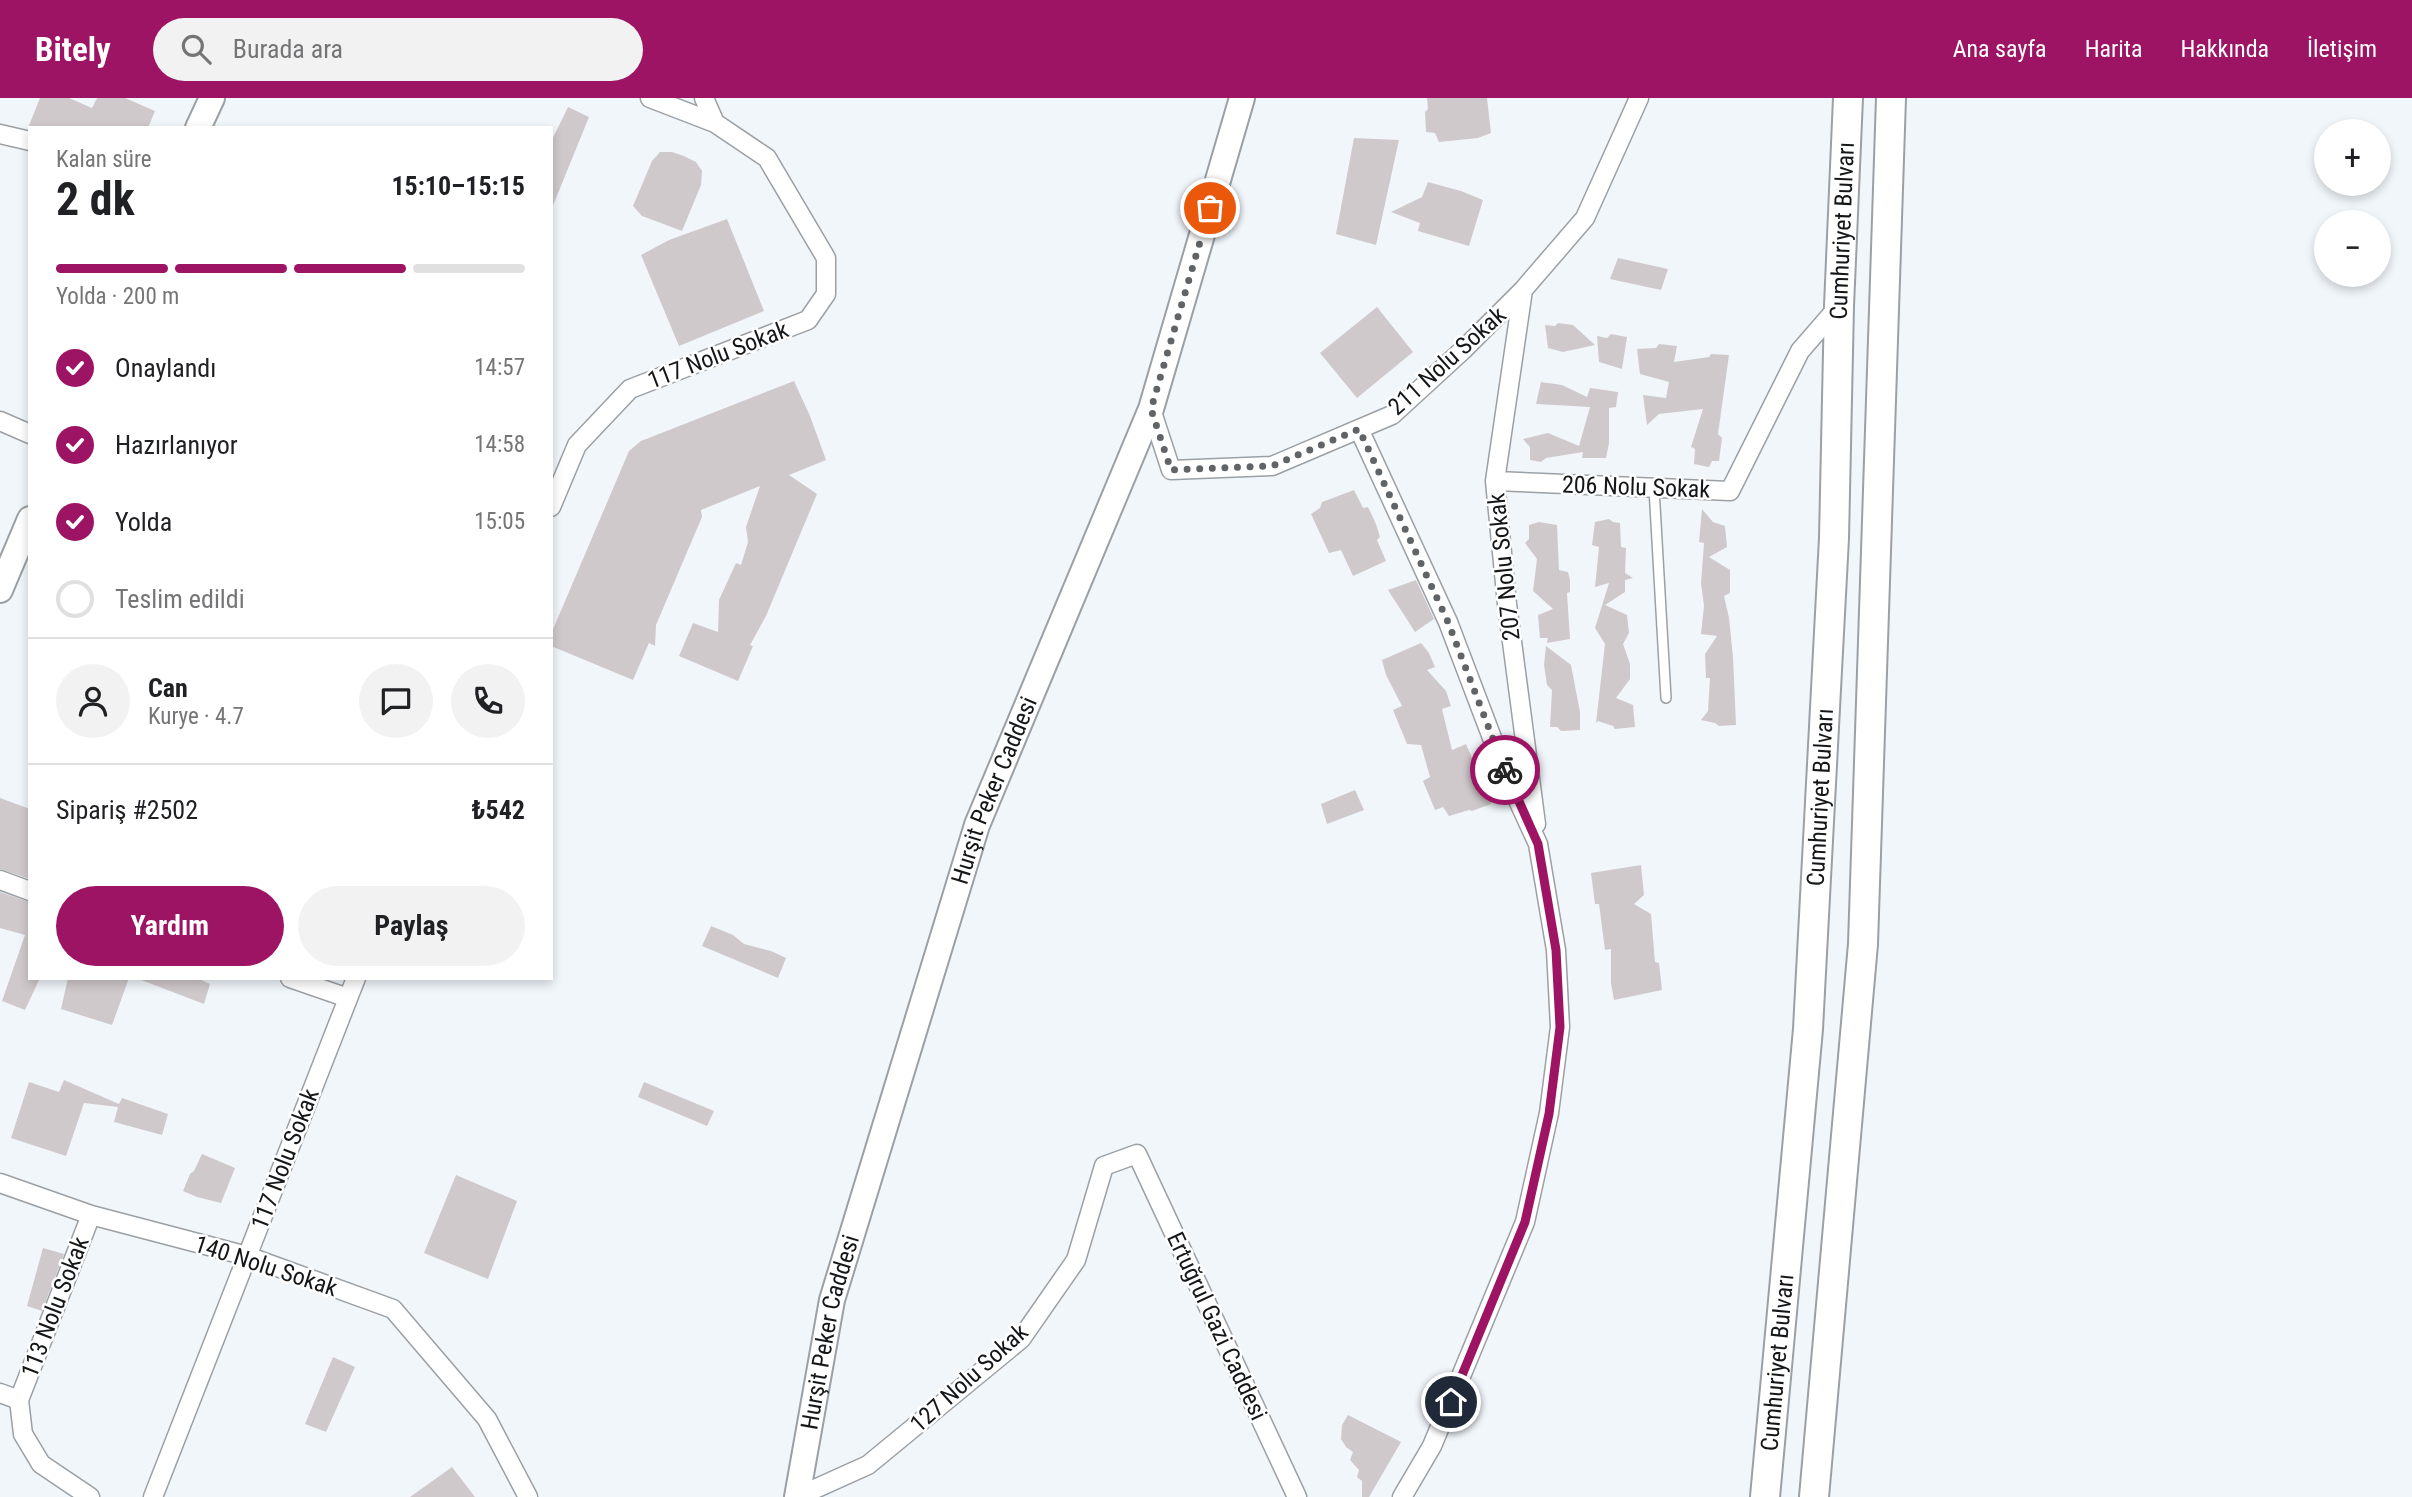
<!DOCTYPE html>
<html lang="tr">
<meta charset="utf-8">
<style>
body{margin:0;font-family:"Roboto Condensed",sans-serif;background:#f2f2f2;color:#202124;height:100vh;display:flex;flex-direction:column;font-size:26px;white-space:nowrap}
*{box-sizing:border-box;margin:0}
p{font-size:23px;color:#757577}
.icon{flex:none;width:38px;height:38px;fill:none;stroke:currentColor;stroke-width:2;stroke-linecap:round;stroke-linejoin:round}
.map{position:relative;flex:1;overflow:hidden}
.details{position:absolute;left:28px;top:28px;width:525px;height:854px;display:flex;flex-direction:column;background:#fff;border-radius:0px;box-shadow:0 4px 10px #0003}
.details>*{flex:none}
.tools{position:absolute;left:2314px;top:21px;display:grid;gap:14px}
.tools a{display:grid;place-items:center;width:77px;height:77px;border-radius:50%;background:#fff;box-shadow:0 4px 10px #0003;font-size:35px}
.pin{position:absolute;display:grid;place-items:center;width:60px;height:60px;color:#fff;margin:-30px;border:4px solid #fff;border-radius:50%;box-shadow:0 2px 7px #0007}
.courier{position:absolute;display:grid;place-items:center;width:70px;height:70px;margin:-35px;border:5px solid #9d1464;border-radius:50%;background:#fff;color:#222;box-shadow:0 2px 9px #0007}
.head em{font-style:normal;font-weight:700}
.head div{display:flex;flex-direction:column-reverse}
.head{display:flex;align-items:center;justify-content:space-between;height:119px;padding:0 28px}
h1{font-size:46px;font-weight:700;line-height:52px}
.bar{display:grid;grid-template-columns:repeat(4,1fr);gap:10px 7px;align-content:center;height:84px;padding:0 28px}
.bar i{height:9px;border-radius:5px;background:#e0e0e0}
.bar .current{background:#9d1464}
.bar p{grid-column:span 4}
.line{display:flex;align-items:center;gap:18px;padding:0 28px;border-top:2px solid #e0e0e0}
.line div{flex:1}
.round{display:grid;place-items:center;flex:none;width:74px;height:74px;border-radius:37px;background:#f2f2f2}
ol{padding:0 28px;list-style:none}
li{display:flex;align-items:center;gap:21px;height:77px}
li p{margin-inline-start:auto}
li .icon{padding:7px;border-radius:50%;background:#9d1464;color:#fff;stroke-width:4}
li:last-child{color:#757577}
li i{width:38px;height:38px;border:4px solid #e0e0e0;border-radius:50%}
.button{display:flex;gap:14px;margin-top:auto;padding:14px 28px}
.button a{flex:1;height:80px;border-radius:42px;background:#9d1464;color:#fff;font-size:28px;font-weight:700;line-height:80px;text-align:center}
.button a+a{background:#f2f2f2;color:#202124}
header{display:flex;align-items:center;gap:42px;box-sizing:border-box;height:98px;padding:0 35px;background:#9d1464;color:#fff}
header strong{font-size:33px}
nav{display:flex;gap:38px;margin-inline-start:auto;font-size:24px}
.search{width:490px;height:63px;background:#f2f2f2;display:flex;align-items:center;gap:18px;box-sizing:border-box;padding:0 24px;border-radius:38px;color:#757577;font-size:26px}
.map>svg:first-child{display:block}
.building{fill:#d0c9cc}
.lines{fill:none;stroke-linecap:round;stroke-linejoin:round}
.lane-casing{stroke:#9ba0a5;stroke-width:12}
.street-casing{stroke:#9ba0a5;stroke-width:21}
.secondary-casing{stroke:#9ba0a5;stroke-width:28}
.primary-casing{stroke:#9ba0a5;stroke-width:32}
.lane{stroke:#fff;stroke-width:9}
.street{stroke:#fff;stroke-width:18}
.secondary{stroke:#fff;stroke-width:24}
.primary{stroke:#fff;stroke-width:28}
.done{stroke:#616467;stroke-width:7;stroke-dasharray:0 12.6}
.route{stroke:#9d1464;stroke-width:9}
.labels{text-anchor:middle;stroke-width:5;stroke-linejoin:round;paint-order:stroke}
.street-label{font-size:24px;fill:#141618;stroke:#fff}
</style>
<header>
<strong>Bitely</strong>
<div class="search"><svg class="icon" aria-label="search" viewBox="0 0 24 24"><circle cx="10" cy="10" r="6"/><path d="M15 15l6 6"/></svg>Burada ara</div>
<nav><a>Ana sayfa</a><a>Harita</a><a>Hakkında</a><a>İletişim</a></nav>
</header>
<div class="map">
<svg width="2412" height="1399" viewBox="0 0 2412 1399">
<rect width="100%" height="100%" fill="#f1f6fb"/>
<path class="building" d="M40,0H69L92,10L97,0H125L155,13L148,30H28Z
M1427,0H1487L1491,35L1478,40L1439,44L1435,35L1426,34L1425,14L1428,11Z
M568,9L589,19L552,110L551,44Z
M1354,40L1399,42L1376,147L1336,136Z
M660,54H672L684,58L696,64L702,73L701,87L682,133L642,118L633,108L652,63Z
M1428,84L1461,93L1483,102L1469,148L1418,133L1420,125L1391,114L1422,99Z
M727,121L764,213L679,248L641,157L669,142Z
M1618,160L1668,171L1661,192L1610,181Z
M1377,209L1413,254L1357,300L1320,255Z
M1558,225L1573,227L1595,247L1563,254L1548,250L1545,227L1555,228Z
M1611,236L1627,239L1622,271L1599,264L1597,238L1607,240Z
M1659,246L1677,248L1674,264L1709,259L1711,256L1729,257L1718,336L1722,340L1719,363H1712L1709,369L1694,366L1695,351L1691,349L1703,311L1659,316L1647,327L1643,297L1666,300L1669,284L1640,276L1637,251L1656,250Z
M794,283L810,318L826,362L789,377L817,396L766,518L750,547L753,548L738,583L679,558L693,525L718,534L719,502L736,465L741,467L748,444L746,429L760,388L701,412L702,419L656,527L655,548L649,545L633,582L551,548V536L629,353L641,343Z
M1541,284L1562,287L1587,299L1590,290L1618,294L1616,309L1609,310V345L1606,360H1582L1583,354L1546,360L1541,364L1530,362V349L1523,341L1548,335L1579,348L1590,309L1536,306Z
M1354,392L1363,410L1368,409L1376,426L1380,439L1377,442L1386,463L1353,478L1341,452L1329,455L1311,416L1320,410L1322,404Z
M1702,411L1713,424L1725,428L1727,449L1709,459L1730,472V495L1724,498L1729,520L1733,559L1736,627L1719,628L1715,625L1701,622L1708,613L1710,580H1706L1705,556L1717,538L1701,536L1704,508L1701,485L1704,445L1699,444Z
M1609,421L1613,424L1620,425L1621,449L1626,450L1625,475L1633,480L1625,482V494L1605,507L1627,517L1629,535L1623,546L1630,566V581L1616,600L1633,607L1635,629L1615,631L1613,628L1598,623L1596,625L1605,546L1595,530L1609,485L1595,489L1599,449L1592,447L1595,424Z
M1539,424L1557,427L1559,472L1568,474L1570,482V494L1567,495L1570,541L1547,545L1548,540H1540L1538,517L1553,511L1533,493L1537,461L1525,445L1529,441V427Z
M1416,482L1434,521L1415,534L1388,492Z
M1421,545L1429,555L1435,569L1427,572L1446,593L1451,608L1442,611L1452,652L1466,646L1487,695L1491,706L1472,713L1469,712L1449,718L1443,709L1435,712L1423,683L1430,679L1421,647L1407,646L1393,612L1402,608L1386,577L1382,562Z
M1546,548L1571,567L1580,614V632L1561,633L1557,629H1550L1552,592L1547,587L1544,567Z
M1355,692L1364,712L1327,726L1321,706Z
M0,700L30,711V781L0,771Z
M1641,767L1644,797L1634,806L1651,816L1655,864L1659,865L1662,892L1614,902L1611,885V851L1605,852L1599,806H1595L1591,775Z
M0,794L30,804V880H40L25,912L2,903L25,837L0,830Z
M711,828L733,837L744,846L771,853L786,860L778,880L702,848Z
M68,880H129L112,927L61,911Z
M136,880H197L210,886L204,906Z
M64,982L119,1006L122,1000L168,1016L162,1037L114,1024L118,1009L84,1005L66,1058L11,1040L29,984L59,994Z
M644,984L714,1013L707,1028L638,999Z
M202,1056L235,1070L221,1105L197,1099L183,1093L190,1076L194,1073Z
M456,1077L517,1103L488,1181L424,1155Z
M43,1150L64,1156L42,1213L27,1208Z
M333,1259L355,1269L326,1334L305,1326Z
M1348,1317L1401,1344L1369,1399H1362V1383L1357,1379L1359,1372L1350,1362L1353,1354L1346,1349L1341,1341L1342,1327Z
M452,1369L475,1399H410Z"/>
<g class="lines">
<defs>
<path id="lane" d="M1654,390L1666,600"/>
<path id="street" d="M704,0L715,25
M0,36L30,43
M1523,192L1495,383L1507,506L1536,726
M1151,311L1171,372L1272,368L1392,317L1464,251L1523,192L1585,120L1639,0
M0,323L30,336
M1359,331L1448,524L1505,674L1538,746L1556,852L1560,929L1549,1015L1525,1124L1432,1348L1402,1399
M1495,383L1730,393L1800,253L1839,208
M551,409L577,347L630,291L808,222L826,196V160L767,60L715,25L650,0
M0,782L30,793
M290,880L348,900
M0,1085L91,1117L247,1158L393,1211L487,1321L528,1399
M0,1295L19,1302L23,1336L41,1366L90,1399
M19,1302L91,1117
M153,1399L356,880
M797,1399L868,1367L1021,1241L1076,1162L1104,1068L1137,1056L1297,1399"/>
<g id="secondary">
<path d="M198,30L212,0"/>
<path d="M0,492L30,421"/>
<path id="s1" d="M797,1399L832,1202L977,727L1151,311L1242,0"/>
</g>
<g id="primary">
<path id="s2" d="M1765,1399L1808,931L1834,440L1839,208L1848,0"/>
<path d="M1814,1399L1863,846L1891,0"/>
</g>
</defs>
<use href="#lane" class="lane-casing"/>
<use href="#street" class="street-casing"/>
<use href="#secondary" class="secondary-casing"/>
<use href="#primary" class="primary-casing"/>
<use href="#lane" class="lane"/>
<use href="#street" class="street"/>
<use href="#secondary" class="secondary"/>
<use href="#primary" class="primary"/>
</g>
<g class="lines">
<path class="done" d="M1210,110L1151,311L1171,372L1272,368L1359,331L1448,524L1505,672"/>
<path class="route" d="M1451,1304L1525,1124L1549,1016L1560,929L1556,852L1538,746L1505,672"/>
</g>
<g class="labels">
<g class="street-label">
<text dy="8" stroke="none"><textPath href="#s2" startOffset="1269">Cumhuriyet Bulvarı</textPath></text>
<text transform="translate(718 257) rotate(-21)" y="8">117 Nolu Sokak</text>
<text transform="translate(1447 263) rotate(-42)" y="8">211 Nolu Sokak</text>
<text transform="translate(1636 389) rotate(2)" y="8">206 Nolu Sokak</text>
<text transform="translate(1504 469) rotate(-96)" y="8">207 Nolu Sokak</text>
<text dy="8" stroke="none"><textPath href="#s1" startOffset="735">Hurşit Peker Caddesi</textPath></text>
<text dy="8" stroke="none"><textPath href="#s2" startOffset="702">Cumhuriyet Bulvarı</textPath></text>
<text transform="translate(285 1061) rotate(-69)" y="8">117 Nolu Sokak</text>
<text transform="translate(266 1168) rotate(18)" y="8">140 Nolu Sokak</text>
<text transform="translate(55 1209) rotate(-69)" y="8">113 Nolu Sokak</text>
<text transform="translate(1217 1228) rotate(65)" y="8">Ertuğrul Gazi Caddesi</text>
<text dy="8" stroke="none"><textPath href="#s1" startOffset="168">Hurşit Peker Caddesi</textPath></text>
<text dy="8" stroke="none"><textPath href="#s2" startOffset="135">Cumhuriyet Bulvarı</textPath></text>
<text transform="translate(969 1280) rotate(-42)" y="8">127 Nolu Sokak</text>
</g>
</g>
</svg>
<div class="tools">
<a>+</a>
<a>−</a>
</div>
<div class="pin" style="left:1210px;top:110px;background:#ea580c"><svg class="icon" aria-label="bag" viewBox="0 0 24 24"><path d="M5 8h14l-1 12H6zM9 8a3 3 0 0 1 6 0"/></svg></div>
<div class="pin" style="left:1451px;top:1304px;background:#1f2937"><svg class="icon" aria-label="home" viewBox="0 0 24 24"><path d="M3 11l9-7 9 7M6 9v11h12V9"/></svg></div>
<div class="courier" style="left:1505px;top:672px"><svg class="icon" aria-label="bike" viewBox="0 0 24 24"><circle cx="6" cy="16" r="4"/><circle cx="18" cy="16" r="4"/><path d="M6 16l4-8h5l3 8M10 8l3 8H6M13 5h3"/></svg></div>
<section class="details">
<div class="head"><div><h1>2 dk</h1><p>Kalan süre</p></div><em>15:10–15:15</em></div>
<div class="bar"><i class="current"></i><i class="current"></i><i class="current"></i><i></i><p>Yolda · 200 m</p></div>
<ol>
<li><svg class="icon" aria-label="check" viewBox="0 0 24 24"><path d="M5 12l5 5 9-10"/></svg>Onaylandı<p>14:57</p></li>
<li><svg class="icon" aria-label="check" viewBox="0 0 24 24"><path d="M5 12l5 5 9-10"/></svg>Hazırlanıyor<p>14:58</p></li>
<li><svg class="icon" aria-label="check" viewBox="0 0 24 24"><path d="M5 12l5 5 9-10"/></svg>Yolda<p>15:05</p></li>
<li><i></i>Teslim edildi</li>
</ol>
<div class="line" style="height:126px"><a class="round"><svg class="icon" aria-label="person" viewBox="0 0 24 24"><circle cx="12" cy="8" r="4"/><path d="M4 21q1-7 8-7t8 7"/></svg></a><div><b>Can</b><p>Kurye · 4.7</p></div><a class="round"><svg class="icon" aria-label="chat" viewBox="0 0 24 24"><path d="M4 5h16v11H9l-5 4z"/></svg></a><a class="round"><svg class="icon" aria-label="phone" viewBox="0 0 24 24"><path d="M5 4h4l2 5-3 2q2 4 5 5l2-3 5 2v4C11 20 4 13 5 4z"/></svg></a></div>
<div class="line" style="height:91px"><div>Sipariş #2502</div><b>₺542</b></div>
<div class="button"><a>Yardım</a><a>Paylaş</a></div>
</section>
</div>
